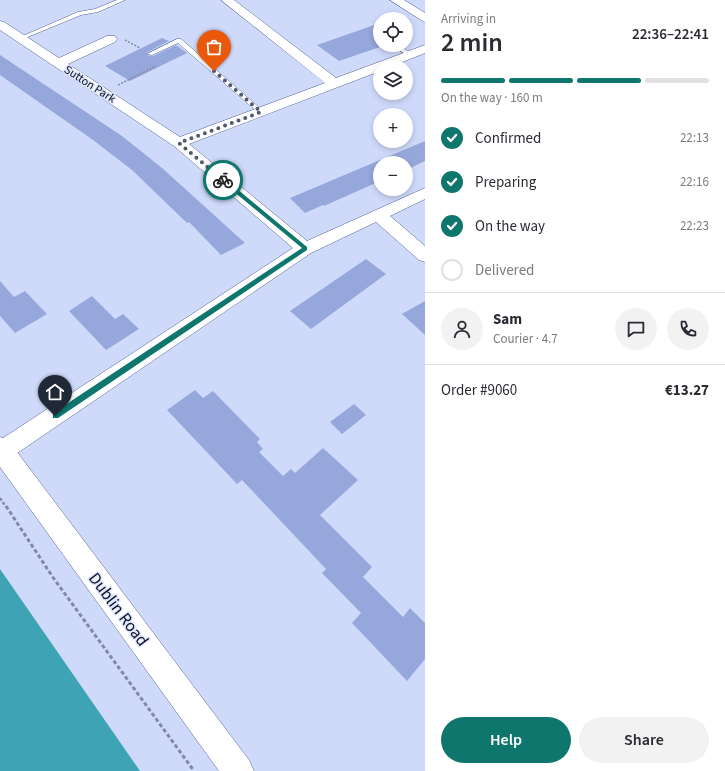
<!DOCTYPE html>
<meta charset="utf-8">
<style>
body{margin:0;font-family:"Source Sans 3",sans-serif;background:#f2f2f3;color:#2b2b33;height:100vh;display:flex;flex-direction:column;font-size:15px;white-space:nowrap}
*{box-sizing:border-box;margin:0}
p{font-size:13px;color:#7c7c81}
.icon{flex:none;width:22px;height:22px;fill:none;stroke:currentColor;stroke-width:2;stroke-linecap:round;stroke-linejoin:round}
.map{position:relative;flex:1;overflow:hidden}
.side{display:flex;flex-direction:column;background:#fff;width:300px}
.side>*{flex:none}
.buttons{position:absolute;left:373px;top:12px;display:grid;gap:8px}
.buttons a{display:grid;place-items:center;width:40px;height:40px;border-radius:50%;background:#fff;box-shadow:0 2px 6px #0003;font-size:20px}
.pin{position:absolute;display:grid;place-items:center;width:34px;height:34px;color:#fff;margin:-41px -17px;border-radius:50% 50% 50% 0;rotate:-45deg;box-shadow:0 0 4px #0007}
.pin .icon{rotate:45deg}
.courier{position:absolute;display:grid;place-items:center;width:40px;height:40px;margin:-20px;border:3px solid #0f766e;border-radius:50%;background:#fff;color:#222;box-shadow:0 1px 5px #0007}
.headline em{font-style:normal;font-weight:600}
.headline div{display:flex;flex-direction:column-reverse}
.headline{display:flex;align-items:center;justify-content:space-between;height:68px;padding:0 16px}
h1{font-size:26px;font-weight:600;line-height:30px}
.bar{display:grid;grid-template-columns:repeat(4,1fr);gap:6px 4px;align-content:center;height:48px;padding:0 16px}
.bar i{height:5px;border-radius:3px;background:#e1e1e2}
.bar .current{background:#0f766e}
.bar p{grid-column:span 4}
.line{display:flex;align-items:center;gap:10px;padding:0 16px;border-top:1px solid #e1e1e2}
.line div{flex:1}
.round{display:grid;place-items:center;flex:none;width:42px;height:42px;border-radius:21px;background:#f2f2f3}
ol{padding:0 16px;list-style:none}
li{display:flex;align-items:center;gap:12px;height:44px}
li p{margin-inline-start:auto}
li .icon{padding:4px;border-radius:50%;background:#0f766e;color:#fff;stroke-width:4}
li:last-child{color:#7c7c81}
li i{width:22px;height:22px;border:2px solid #e1e1e2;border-radius:50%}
.cta{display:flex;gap:8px;margin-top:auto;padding:8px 16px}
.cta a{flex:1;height:46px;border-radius:24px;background:#0f766e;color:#fff;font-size:16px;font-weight:600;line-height:46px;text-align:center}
.cta a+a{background:#f2f2f3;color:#2b2b33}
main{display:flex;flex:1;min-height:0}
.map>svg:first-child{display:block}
.water{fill:#3ea4b5}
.building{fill:#96a7db}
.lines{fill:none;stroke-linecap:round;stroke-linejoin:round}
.lane-casing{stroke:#526090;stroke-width:1}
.street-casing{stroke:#526090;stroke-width:1}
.secondary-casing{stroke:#526090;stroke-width:1}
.path-far2{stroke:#8189a5;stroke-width:1.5;stroke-dasharray:2 1.5;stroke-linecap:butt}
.path-far1{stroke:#8189a5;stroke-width:2.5;stroke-dasharray:3 2;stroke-linecap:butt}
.path{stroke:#8189a5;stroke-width:3;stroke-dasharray:4 2.5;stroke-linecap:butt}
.lane{fill:#fff;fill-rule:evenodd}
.street{fill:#fff;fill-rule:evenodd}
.secondary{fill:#fff;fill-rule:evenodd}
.route{fill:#0f766e}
.done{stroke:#515870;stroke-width:4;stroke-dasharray:0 7.2}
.labels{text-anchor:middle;stroke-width:3;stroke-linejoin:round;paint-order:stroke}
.far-street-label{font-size:12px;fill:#0d1225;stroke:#e0e8fe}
.near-street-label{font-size:17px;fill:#0d1225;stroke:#e0e8fe}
</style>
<main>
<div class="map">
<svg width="425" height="771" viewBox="0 0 425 771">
<rect width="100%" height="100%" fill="#cfdafb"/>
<path class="water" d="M0,569L140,771H0Z"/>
<path class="building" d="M380,23V45H385L380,47L339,61L317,45Z
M162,38L169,41L146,53V55L153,56L176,45L187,53L130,81L105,66Z
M0,55L122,136L162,168L245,243L221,255L189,222L187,223L132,170L93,140L0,75Z
M425,141V161L406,170V163H380V181L324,206L323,205L305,213L290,198Z
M366,259L386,274L311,329L290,311Z
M0,281L14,297L25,291L47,314L15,333L0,316Z
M92,296L115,319L123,314L139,329L106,350L69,311Z
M425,301V335L402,314Z
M195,390L203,398L213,391L260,439L257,442L263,449L259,452L283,476L291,469L295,473L323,448L358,480L320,515L372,567L363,577L403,617L410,608L425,623V659L407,681L352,623L361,613L322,573L326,569L242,480L237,484L167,410Z
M354,404L366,415L342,434L330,422Z"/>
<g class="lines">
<defs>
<path id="lane" d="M117,0H125L98,12L81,15L23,39L18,38L78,12L95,9Z
M177,39H181L263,111V113H259L178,43L152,55L147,54Z
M392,45H399L413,55L408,56Z"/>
<path id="street" d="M221,0H234L336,78L425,45V53L390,67H380V71L189,144L307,241L425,188V199L390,216L425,246V262L419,260L376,222L311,253L10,458L0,460V440L293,248L174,146L0,30V21L4,22L59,58L107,36H115L117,39L115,42L68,64L180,137L325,83Z
M390,0H404L425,13V22L421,20Z"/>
<path id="secondary" d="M0,437L8,440L249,760L254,771H219L0,467Z"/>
</defs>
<use href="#lane" class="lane-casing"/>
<use href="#street" class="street-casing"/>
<use href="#secondary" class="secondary-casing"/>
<path class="path-far2" d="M125,40L140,48
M118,85L156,66"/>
<path class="path-far1" d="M0,498L6,507"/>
<path class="path" d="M6,506L52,576L194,771"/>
<use href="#lane" class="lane"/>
<use href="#street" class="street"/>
<use href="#secondary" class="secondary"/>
</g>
<path class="route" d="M221,179H225L307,247V250L58,418H53V413L302,248L221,181Z"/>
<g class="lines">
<path class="done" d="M214,71L261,112L179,143L223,180"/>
</g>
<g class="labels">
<g class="far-street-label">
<text transform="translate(90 84) rotate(33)" y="4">Sutton Park</text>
</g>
<g class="near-street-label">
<text transform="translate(119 609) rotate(53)" y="6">Dublin Road</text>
</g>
</g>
</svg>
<div class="buttons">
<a><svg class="icon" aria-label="locate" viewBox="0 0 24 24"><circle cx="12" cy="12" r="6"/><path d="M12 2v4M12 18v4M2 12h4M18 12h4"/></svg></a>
<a><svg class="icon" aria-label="layers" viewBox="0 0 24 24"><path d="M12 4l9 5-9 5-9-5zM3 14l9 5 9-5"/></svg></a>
<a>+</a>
<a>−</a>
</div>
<div class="pin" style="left:214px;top:71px;background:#ea580c"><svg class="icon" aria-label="bag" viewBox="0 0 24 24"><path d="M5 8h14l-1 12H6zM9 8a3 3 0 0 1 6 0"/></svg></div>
<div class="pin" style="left:55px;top:416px;background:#1f2937"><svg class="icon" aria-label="home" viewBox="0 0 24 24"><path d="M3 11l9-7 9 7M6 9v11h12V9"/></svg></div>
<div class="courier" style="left:223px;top:180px"><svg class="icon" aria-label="bike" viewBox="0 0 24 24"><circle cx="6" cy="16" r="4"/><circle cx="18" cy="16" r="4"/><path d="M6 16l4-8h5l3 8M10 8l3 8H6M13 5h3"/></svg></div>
</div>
<section class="side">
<div class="headline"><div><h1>2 min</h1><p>Arriving in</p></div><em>22:36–22:41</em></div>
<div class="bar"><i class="current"></i><i class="current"></i><i class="current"></i><i></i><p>On the way · 160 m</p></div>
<ol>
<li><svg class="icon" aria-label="check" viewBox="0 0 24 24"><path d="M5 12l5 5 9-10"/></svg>Confirmed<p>22:13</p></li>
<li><svg class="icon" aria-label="check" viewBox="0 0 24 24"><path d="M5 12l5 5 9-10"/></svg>Preparing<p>22:16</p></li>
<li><svg class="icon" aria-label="check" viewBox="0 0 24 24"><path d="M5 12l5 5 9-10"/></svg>On the way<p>22:23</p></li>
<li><i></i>Delivered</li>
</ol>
<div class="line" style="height:72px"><a class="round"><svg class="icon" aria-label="person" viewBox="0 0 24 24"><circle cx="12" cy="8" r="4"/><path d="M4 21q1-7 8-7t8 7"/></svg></a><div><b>Sam</b><p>Courier · 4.7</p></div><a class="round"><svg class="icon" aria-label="chat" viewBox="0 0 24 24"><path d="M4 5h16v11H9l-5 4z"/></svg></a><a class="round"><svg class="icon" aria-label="phone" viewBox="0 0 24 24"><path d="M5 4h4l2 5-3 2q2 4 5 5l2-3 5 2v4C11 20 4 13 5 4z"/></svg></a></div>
<div class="line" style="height:52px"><div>Order #9060</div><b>€13.27</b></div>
<div class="cta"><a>Help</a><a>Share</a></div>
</section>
</main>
